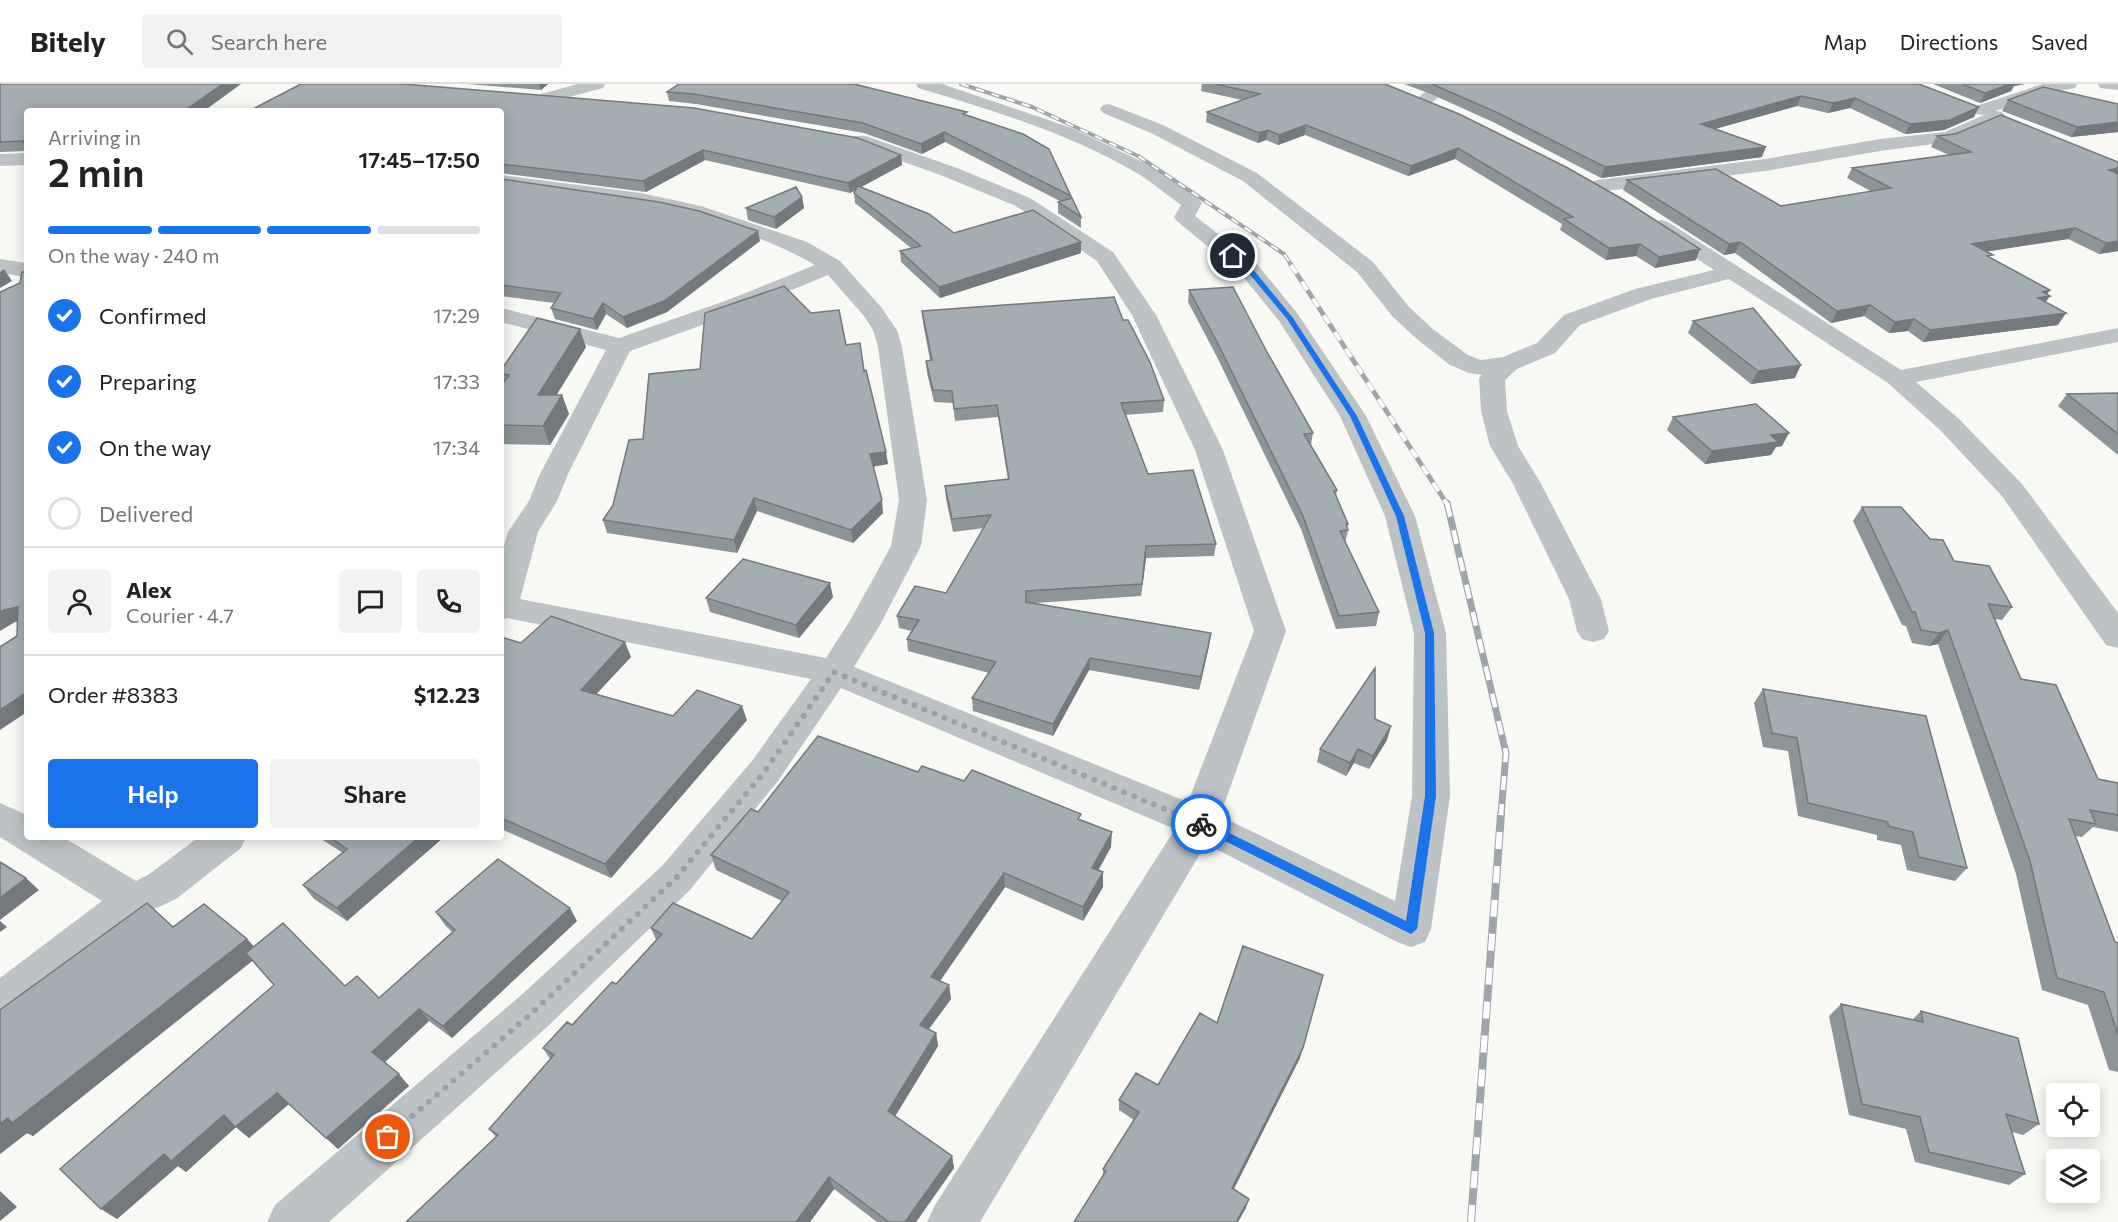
<!DOCTYPE html>
<meta charset="utf-8">
<style>
:root{--surface:#fff;--page:#f2f2f2;--text:#222;--muted:#767676;--line:#e0e0e0;--accent:#1a73e8}
body{margin:0;font-family:Commissioner,sans-serif;background:var(--page);color:var(--text);height:100vh;display:flex;flex-direction:column;font-size:22px;white-space:nowrap}
*{box-sizing:border-box;margin:0}
p{font-size:20px;color:var(--muted)}
.icon{flex:none;width:33px;height:33px;fill:none;stroke:currentColor;stroke-width:2;stroke-linecap:round;stroke-linejoin:round}
.map{position:relative;flex:1;overflow:hidden}
.side{position:absolute;left:24px;top:24px;width:480px;height:732px;display:flex;flex-direction:column;background:var(--surface);border-radius:6px;box-shadow:0 3px 15px #0003}
.side>*{flex:none}
.fabs{position:absolute;left:2046px;top:999px;display:grid;gap:12px}
.fabs a{display:grid;place-items:center;width:54px;height:54px;border-radius:6px;background:var(--surface);box-shadow:0 3px 15px #0003;font-size:30px}
.pin{position:absolute;display:grid;place-items:center;width:51px;height:51px;color:#fff;margin:-26px;border:3px solid #fff;border-radius:50%;box-shadow:0 2px 6px #0007}
.courier{position:absolute;display:grid;place-items:center;width:60px;height:60px;margin:-30px;border:4px solid #1a73e8;border-radius:50%;background:#fff;color:#222;box-shadow:0 2px 8px #0007}
.head em{font-style:normal;font-weight:600}
.head div{display:flex;flex-direction:column-reverse}
.head{display:flex;align-items:center;justify-content:space-between;height:102px;padding:0 24px}
h1{font-size:39px;font-weight:600;line-height:45px}
.bar{display:grid;grid-template-columns:repeat(4,1fr);gap:9px 6px;align-content:center;height:72px;padding:0 24px}
.bar i{height:8px;border-radius:4px;background:var(--line)}
.bar .current{background:var(--accent)}
.bar p{grid-column:span 4}
.line{display:flex;align-items:center;gap:15px;padding:0 24px;border-top:2px solid var(--line)}
.line div{flex:1}
.round{display:grid;place-items:center;flex:none;width:63px;height:63px;border-radius:6px;background:var(--page)}
ol{padding:0 24px;list-style:none}
li{display:flex;align-items:center;gap:18px;height:66px}
li p{margin-inline-start:auto}
li .icon{padding:6px;border-radius:50%;background:var(--accent);color:#fff;stroke-width:4}
li:last-child{color:var(--muted)}
li i{width:33px;height:33px;border:3px solid var(--line);border-radius:50%}
.action{display:flex;gap:12px;margin-top:auto;padding:12px 24px}
.action a{flex:1;height:69px;border-radius:6px;background:var(--accent);color:#fff;font-size:24px;font-weight:600;line-height:69px;text-align:center}
.action a+a{background:var(--page);color:var(--text)}
header{display:flex;align-items:center;gap:36px;box-sizing:border-box;height:84px;padding:0 30px;background:var(--surface);border-bottom:2px solid var(--line)}
header strong{font-size:28px}
nav{display:flex;gap:33px;margin-inline-start:auto;font-size:21px}
.search{width:420px;height:54px;background:var(--page);display:flex;align-items:center;gap:15px;box-sizing:border-box;padding:0 21px;border-radius:6px;color:var(--muted);font-size:22px}
.map>svg:first-child{display:block}
.lines{fill:none;stroke-linecap:round;stroke-linejoin:round}
.street{fill:#bdc2c5;fill-rule:evenodd}
.rail-far3-casing{stroke:#9fa6ab;stroke-width:4}
.rail-far2-casing{stroke:#9fa6ab;stroke-width:5}
.rail-far1-casing{stroke:#9fa6ab;stroke-width:7}
.rail-casing{stroke:#9fa6ab;stroke-width:8}
.rail-far3{stroke:#fff;stroke-width:2;stroke-dasharray:8;stroke-linecap:butt}
.rail-far2{stroke:#fff;stroke-width:4;stroke-dasharray:10;stroke-linecap:butt}
.rail-far1{stroke:#fff;stroke-width:4.5;stroke-dasharray:14;stroke-linecap:butt}
.rail{stroke:#fff;stroke-width:6;stroke-dasharray:17;stroke-linecap:butt}
.wall{fill:#8d9599}
.shaded-wall{fill:#73797d}
.building{fill:#a4adb2;stroke:#73797d;stroke-width:1.5}
.route{fill:#1a73e8}
.done{stroke:#98a2a8;stroke-width:6;stroke-dasharray:0 10.8}
</style>
<header>
<strong>Bitely</strong>
<div class="search"><svg class="icon" aria-label="search" viewBox="0 0 24 24"><circle cx="10" cy="10" r="6"/><path d="M15 15l6 6"/></svg>Search here</div>
<nav><a>Map</a><a>Directions</a><a>Saved</a></nav>
</header>
<div class="map">
<svg width="2118" height="1138" viewBox="0 0 2118 1138">
<rect width="100%" height="100%" fill="#f8f8f5"/>
<g class="lines">
<!-- street -->
<path class="street" d="M578 0H605L603 4 547 19 541 18 538 14 541 10Z
M916 0H942L1072 44 1153 83 1199 115 1202 119 1195 132 1257 180 1297 229 1366 332 1415 432 1446 549 1450 712 1431 845 1425 858 1411 863 1397 858 1206 760 980 1138H927L935 1121 1175 745 841 604 778 697 690 806 548 942 329 1138H267L275 1121 518 914 662 782 752 677 811 595 507 534 501 536V472L508 448 529 417 540 390 606 266 501 238V224L619 254 725 217 815 181C720 126 608 117 501 103V91L641 109 701 122 807 158 840 177 881 223 897 246 902 263 927 416 921 462 881 539 854 583 1188 718 1254 547 1195 366 1132 231 1097 177 1016 122 943 92 854 60 851 56 854 52H866L957 84 1030 114 1113 168 1156 231 1223 366 1286 547 1220 732 1395 817 1412 712 1414 549 1385 432 1340 332 1279 237 1241 190 1177 137 1174 133 1181 121C1167 111 1154 100 1140 91 1072 50 994 27 918 4ZM828 191 864 232 873 246 878 263 899 416 891 462 851 535 826 574 520 515 538 448 557 417 568 390 630 267 741 227Z
M1436 0H1455L1430 20H1418L1415 16Z
M2043 0H2077L2075 4 2037 11 1996 27 2002 28 2005 32 2002 36 1949 58 1880 67 1765 87 1598 108 1591 106 1588 102 1591 98 1598 96 1765 75 1880 55 1945 48 1984 31 1976 30 1973 26 1976 22Z
M2098 0H2118V6L2100 4Z
M1109 20 1163 41 1257 89 1373 178 1409 223 1434 246 1468 271 1481 276 1503 273 1537 259 1564 231 1635 205 1714 186 1654 146 1651 142 1654 138 1661 136 1668 138 1901 286 2118 244V258L1916 298 1958 334 2022 400 2118 529V564L2106 561 2002 412 1940 346 1888 299 1729 195 1651 215 1580 241 1555 269 1517 285 1505 296 1507 327 1518 362 1540 398 1601 515 1609 547 1604 555 1593 558 1582 555 1577 547 1569 515 1512 398 1490 362 1481 327 1479 294 1482 291 1469 289 1450 281 1418 256 1393 233 1357 188 1243 97 1151 49 1103 29 1100 25 1103 21Z
M27 69V81L0 82V70Z
M0 175 27 179V193L0 189Z
M0 719 27 731V753H63L136 797 148 791 199 753H246L241 764 176 815 148 828 15 934 0 940V894L102 817 0 753Z"/>
<defs>
<path id="rail-far3" d="M961 0 1032 23 1138 72 1284 170 1292 182"/>
<path id="rail-far2" d="M1291 181 1447 420"/>
<path id="rail-far1" d="M1447 419 1506 669 1501 731"/>
<path id="rail" d="M1471 1138 1501 730"/>
</defs>
<!-- rail-far3 casing -->
<use href="#rail-far3" class="rail-far3-casing"/>
<!-- rail-far2 casing -->
<use href="#rail-far2" class="rail-far2-casing"/>
<!-- rail-far1 casing -->
<use href="#rail-far1" class="rail-far1-casing"/>
<!-- rail casing -->
<use href="#rail" class="rail-casing"/>
<!-- rail-far3 -->
<use href="#rail-far3" class="rail-far3"/>
<!-- rail-far2 -->
<use href="#rail-far2" class="rail-far2"/>
<!-- rail-far1 -->
<use href="#rail-far1" class="rail-far1"/>
<!-- rail -->
<use href="#rail" class="rail"/>
</g>
<!-- wall -->
<path class="wall" d="M0 0 27 27V67L0 68Z
M467 0H548L541 6Z
M1202 0H1385L1696 176 1655 184 1636 172 1606 176 1560 146 1562 140 1455 75 1408 92 1305 51 1278 61 1266 56 1258 59 1206 38 1207 28 1242 16 1201 7Z
M1404 0H1919L1974 33 1944 46 1905 50 1850 24 1828 29 1797 22 1715 45 1762 73 1601 94 1495 39 1431 10Z
M1933 0H2025L2014 2 2011 7 1980 19Z
M667 8 967 31 1071 112V114L1081 133V144L1058 129V118L1060 117 945 58 922 70 864 49 696 20 669 17Z
M2008 16 2118 20V48L2071 53 2002 27Z
M501 27 901 71 902 81 861 103 954 149 1081 158V169L940 214 901 178 900 167 911 164 855 119 854 109 856 106 850 109 705 76 646 108 501 89Z
M1955 50 2118 167 2099 170 2068 155 1987 167 1991 174 2048 210 2046 218 2058 241 1923 258 1908 247 1889 249 1864 232 1831 239 1735 169 1724 171 1623 106 1627 96 1781 122 1872 108 1847 94 1852 84 1949 71 1931 63 1937 52Z
M501 95 760 157 667 228 627 244 606 230 597 246 555 235 551 224 554 219 501 212Z
M802 113 804 124 776 145 748 136 746 124Z
M1189 206 1267 268 1313 349 1311 361 1337 406 1336 411 1348 440 1347 444 1348 446 1345 459 1379 528 1376 542 1336 545 1301 445 1216 271 1188 218Z
M922 227 1123 236 1164 316 1163 328 1125 331 1148 390 1216 460 1214 472 1146 474 1141 512 1035 519 1209 562 1199 606 1089 586 1053 652 973 627 972 614 989 589 908 567 907 555 912 547 899 544 897 532 946 509 984 444 953 448 946 415 945 402 1008 396 998 333 955 337 953 319 934 318 927 289 926 277 930 276 923 239Z
M1693 237 1795 294 1751 300 1688 249Z
M846 261 864 287 888 380 873 382 883 429 853 459 757 427 737 469 607 449 603 436 613 421 643 355 700 285Z
M586 263 556 311H562L569 330 550 361 501 360V302L502 301 501 298V286Z
M2118 309V371L2058 322 2067 310Z
M1673 333 1782 362 1776 363 1771 371 1705 380 1667 346Z
M1862 423 1930 455 1954 477 2012 523 2002 536 1995 535 2021 595 2098 695 2118 699V748L2093 743 2082 753 2075 752 2115 858 2118 859V988L2109 986 2088 921 2042 906 2016 790 1938 560 1929 562 1912 559 1906 542 1902 541 1853 437Z
M833 513 799 554 710 528 706 514Z
M501 553 521 559 631 573 596 610 673 632 747 636 611 794 501 745Z
M1763 605 1967 784 1955 797 1907 786 1901 761 1877 756V751L1798 732 1788 667 1763 663 1754 619Z
M1375 635 1387 656 1369 685 1354 679 1346 692 1317 678 1320 665Z
M918 688 964 697 1081 736 1111 763 1098 786 1103 788V803L1083 837 1005 803 940 897 949 901 951 915 929 945 936 949 938 962 895 1032 952 1072 954 1084 916 1138H877L834 1105 810 1138H406L496 1053 489 1045 550 975 543 964 572 941 616 900 656 856 651 844 752 855 782 817 716 786 711 771 758 728Z
M318 753H444L347 837 314 815 303 801 343 769Z
M436 828 577 837 452 954 429 937 385 978 409 1002 338 1065 289 1020 249 1054 236 1043 186 1088 178 1082 117 1135 274 901 253 876 33 1052 27 1049 0 1070V926L173 843 247 855 254 863 345 902 379 914 452 848 445 841Z
M1841 920 1912 936 1921 927 2039 1040 2023 1051 2012 1048 2025 1090 2009 1101 1915 1078 1906 1045 1849 1031 1829 932Z
M1217 939 1300 974 1234 1105 1246 1124 1103 1093V1085L1134 1036 1119 1026V1016L1158 1001Z"/>
<!-- shaded-wall -->
<path class="shaded-wall" d="M223 0H241L204 27H188L187 25Z
M539 0H548L541 6Z
M2001 0H2025L2014 2 2011 7 1980 19 1985 9Z
M1801 12 1797 22 1697 50 1701 40Z
M1855 14 1850 24 1828 29 1833 19Z
M1979 23 1974 33 1944 46 1905 50 1910 40Z
M2118 38V48L2071 53 2077 43Z
M1306 41 1305 51 1278 61 1279 51Z
M1268 46 1266 56 1258 59 1259 49Z
M944 48 945 58 922 70 921 60Z
M27 56V65L22 57Z
M1766 63 1762 73 1601 94 1605 83Z
M1458 64 1455 75 1408 92 1411 82Z
M703 66 705 76 646 108 643 97Z
M901 71 902 81 850 109 848 99Z
M2118 84V93L2109 86Z
M802 113 804 124 776 145 774 133Z
M2075 144 2068 155 1966 171 1972 160Z
M758 147 760 157 667 228 627 244 623 233Z
M2118 157V167L2099 170 2106 159Z
M1081 158V169L940 214 939 203Z
M1740 158 1735 169 1724 171 1729 160Z
M1640 160 1636 172 1606 176 1609 164Z
M1700 165 1696 176 1655 184 1659 173Z
M4 185 12 197 0 204V188Z
M2050 206 2046 212H2050L2042 223 2031 226 2043 208Z
M603 219 606 230 597 246 593 235Z
M1870 221 1864 232 1831 239 1837 227Z
M2066 229 2058 241 1923 258 1930 246Z
M1914 235 1908 247 1889 249 1895 238Z
M580 245 586 263 545 330 538 311Z
M1801 281 1795 294 1751 300 1758 287Z
M562 311 569 330 550 361 543 342Z
M1789 349 1782 362 1776 363 1771 371 1705 380 1712 367 1771 351Z
M886 368 888 380 872 383 870 370Z
M754 414 757 427 737 469 734 456Z
M882 416 883 429 853 459 851 446Z
M1146 462V474L1141 512 1142 500Z
M830 499 833 513 799 554 796 541Z
M18 523 27 536 15 538 0 547V528L4 526Z
M1948 546 1938 560 1929 562 1939 549Z
M1211 549 1209 562 1199 606 1201 593Z
M625 558 631 573 587 620 581 606Z
M1090 574 1089 586 1053 652V640Z
M27 608V628L0 646V626Z
M742 622 747 636 611 794 605 780Z
M1391 642 1387 656 1369 685 1373 672Z
M1358 665 1354 679 1346 692 1350 679Z
M1112 748 1111 763 1092 798V784Z
M419 753H444L347 837 337 824Z
M1103 788V803L1083 837V823Z
M1004 789 1005 803 933 907 931 893Z
M26 794 39 806 0 836V814Z
M570 824 577 837 452 954 443 942Z
M0 837 7 843 0 848Z
M247 855 261 870 33 1052 27 1049 0 1070V1040Z
M949 901 951 915 922 954 920 941Z
M419 925 429 937 383 980 372 968Z
M936 949 938 962 891 1039 888 1027Z
M1303 964 1300 974 1229 1114 1232 1104Z
M399 990 409 1002 338 1065 326 1054Z
M277 1009 289 1020 249 1054 236 1043 186 1088 178 1082 117 1135 101 1125 164 1070 224 1031Z
M952 1072 954 1084 916 1138H905Z
M829 1093 834 1105 810 1138H796Z
M0 1107 17 1123 0 1137Z
M1249 1115 1246 1124 1238 1138H1236Z"/>
<!-- building -->
<path class="building" d="M0 0H223L187 25 188 27H27V56L22 57 0 58Z
M301 0H404L694 24 858 54 901 71 848 99 703 66 643 97 501 80V27H249Z
M679 0H854L967 28 963 30 1023 50 1049 65 1071 112 944 48 921 60 863 39 694 10 667 8Z
M1215 0H1385L1459 30 1566 83 1624 116 1700 165 1659 173 1640 160 1609 164 1564 135 1573 133 1458 64 1411 82 1306 41 1279 51 1268 46 1259 49 1207 28 1260 10Z
M1432 0H1919L1979 23 1950 36 1910 40 1855 14 1833 19 1801 12 1701 40 1766 63 1605 83 1498 29Z
M1962 0H2010L1985 9Z
M2043 3 2118 20V38L2077 43 2008 16Z
M2001 31 2118 78V84L2109 86 2118 90V157L2106 159 2075 144 1972 160 1993 171 1987 172 2050 206 2043 208 2050 212 2038 214 2066 229 1930 246 1914 235 1895 238 1870 221 1837 227 1740 158 1729 160 1627 96 1716 85 1781 122 1891 104 1852 84 1971 68 1937 52 1955 50Z
M501 95 659 118 699 127 758 147 664 217 623 233 603 219 593 235 551 224 561 209 501 201Z
M858 102 929 130 954 149 1033 126 1081 158 939 203 900 167 921 162 854 109Z
M796 103 802 113 774 133 746 124Z
M1072 114 1081 133 1058 118Z
M22 188H27V608L0 626V563L17 552 18 523 4 526 0 528V208L20 199Z
M784 202 811 229 839 226 846 261 860 259 864 287 866 286 886 368 870 370 882 416 851 446 754 414 734 456 603 436 613 421 629 356 643 355 649 290 700 285 705 229Z
M1233 203 1267 268 1313 349 1304 350 1337 406 1334 407 1348 440H1346L1348 446 1340 447 1379 528 1339 532 1303 432 1217 258 1189 206Z
M1114 213 1123 236H1128L1150 278 1164 316 1121 319 1148 390 1193 386 1216 460 1146 462 1142 500 1026 507V518L1211 549 1201 593 1090 574 1053 640 972 614 996 578 907 555 919 536 897 532 915 502 946 509 991 431 952 435 945 402 1009 395 997 321 954 325 952 307 933 306 926 277 932 276 922 227Z
M1753 224 1801 281 1758 287 1693 237Z
M537 234 580 245 538 311H562L543 342 501 341V302L509 291 501 290V286Z
M2118 309V350L2067 310Z
M1756 320 1789 349 1771 351 1778 358 1712 367 1673 333Z
M1862 423H1901L1930 455 1943 456 1954 477 1989 482 2012 523 1988 520 2021 595 2056 601 2098 695 2118 699V731L2090 726 2096 740 2069 735 2115 858 2118 859V951L2104 908 2057 894 2030 777 1948 546 1939 549 1921 546 1915 528H1912Z
M743 475 830 499 796 541 706 514Z
M551 532 625 558 581 606 673 632 697 606 742 622 605 780 501 734V553L521 559Z
M1375 584V635L1391 642 1373 672 1358 665 1350 679 1320 665Z
M1763 605 1926 632 1967 784 1919 773 1913 748 1888 742V738L1808 719 1797 654 1772 649Z
M818 652 918 688 922 682 964 697 972 686 1081 730 1078 735 1112 748 1092 784 1103 788 1083 823 1004 789 931 893 949 901 920 941 936 949 888 1027 952 1072 905 1138H889L829 1093 796 1138H406L498 1051 489 1045 554 971 543 964 567 938 572 941 612 898 616 900 662 850 651 844 673 819 752 855 789 808 711 771 751 725 758 728Z
M329 753H419L337 824 303 801 347 765Z
M498 775 570 824 443 942 419 925 372 968 399 990 326 1054 277 1009 235 1043 224 1031 171 1077 164 1070 101 1125 60 1085 274 901 246 869 283 839 345 902 357 892 379 914 455 846 436 828Z
M0 778 26 794 0 814Z
M147 819 173 843 204 820 247 855 12 1039 8 1034 0 1040V926Z
M1243 862 1323 891 1303 964 1232 1104 1249 1115 1236 1138H1074L1106 1087 1103 1085 1139 1028 1119 1016 1136 989 1158 1001 1200 929 1217 939Z
M1841 920 1923 938 1921 927 2018 954 2039 1040 2006 1030 2025 1090 1929 1068 1920 1033 1862 1020Z"/>
<!-- route -->
<path class="route" d="M1231 171H1235L1252 184 1293 234 1357 332 1404 432 1434 549 1436 712 1417 845 1411 850 1197 743 1196 740 1201 736 1205 737 1406 837 1425 712V549L1396 432 1350 332 1287 235 1247 187 1231 174Z"/>
<g class="lines">
<!-- done -->
<path class="done" d="M388 1053 533 928 676 794 765 687 834 588 1201 740"/>
</g>
</svg>
<div class="fabs">
<a><svg class="icon" aria-label="locate" viewBox="0 0 24 24"><circle cx="12" cy="12" r="6"/><path d="M12 2v4M12 18v4M2 12h4M18 12h4"/></svg></a>
<a><svg class="icon" aria-label="layers" viewBox="0 0 24 24"><path d="M12 4l9 5-9 5-9-5zM3 14l9 5 9-5"/></svg></a>
</div>
<div class="pin" style="left:388px;top:1053px;background:#ea580c"><svg class="icon" aria-label="bag" viewBox="0 0 24 24"><path d="M5 8h14l-1 12H6zM9 8a3 3 0 0 1 6 0"/></svg></div>
<div class="pin" style="left:1233px;top:172px;background:#1f2937"><svg class="icon" aria-label="home" viewBox="0 0 24 24"><path d="M3 11l9-7 9 7M6 9v11h12V9"/></svg></div>
<div class="courier" style="left:1201px;top:740px"><svg class="icon" aria-label="bike" viewBox="0 0 24 24"><circle cx="6" cy="16" r="4"/><circle cx="18" cy="16" r="4"/><path d="M6 16l4-8h5l3 8M10 8l3 8H6M13 5h3"/></svg></div>
<section class="side">
<div class="head"><div><h1>2 min</h1><p>Arriving in</p></div><em>17:45–17:50</em></div>
<div class="bar"><i class="current"></i><i class="current"></i><i class="current"></i><i></i><p>On the way · 240 m</p></div>
<ol>
<li><svg class="icon" aria-label="check" viewBox="0 0 24 24"><path d="M5 12l5 5 9-10"/></svg>Confirmed<p>17:29</p></li>
<li><svg class="icon" aria-label="check" viewBox="0 0 24 24"><path d="M5 12l5 5 9-10"/></svg>Preparing<p>17:33</p></li>
<li><svg class="icon" aria-label="check" viewBox="0 0 24 24"><path d="M5 12l5 5 9-10"/></svg>On the way<p>17:34</p></li>
<li><i></i>Delivered</li>
</ol>
<div class="line" style="height:108px"><a class="round"><svg class="icon" aria-label="person" viewBox="0 0 24 24"><circle cx="12" cy="8" r="4"/><path d="M4 21q1-7 8-7t8 7"/></svg></a><div><b>Alex</b><p>Courier · 4.7</p></div><a class="round"><svg class="icon" aria-label="chat" viewBox="0 0 24 24"><path d="M4 5h16v11H9l-5 4z"/></svg></a><a class="round"><svg class="icon" aria-label="phone" viewBox="0 0 24 24"><path d="M5 4h4l2 5-3 2q2 4 5 5l2-3 5 2v4C11 20 4 13 5 4z"/></svg></a></div>
<div class="line" style="height:78px"><div>Order #8383</div><b>$12.23</b></div>
<div class="action"><a>Help</a><a>Share</a></div>
</section>
</div>
